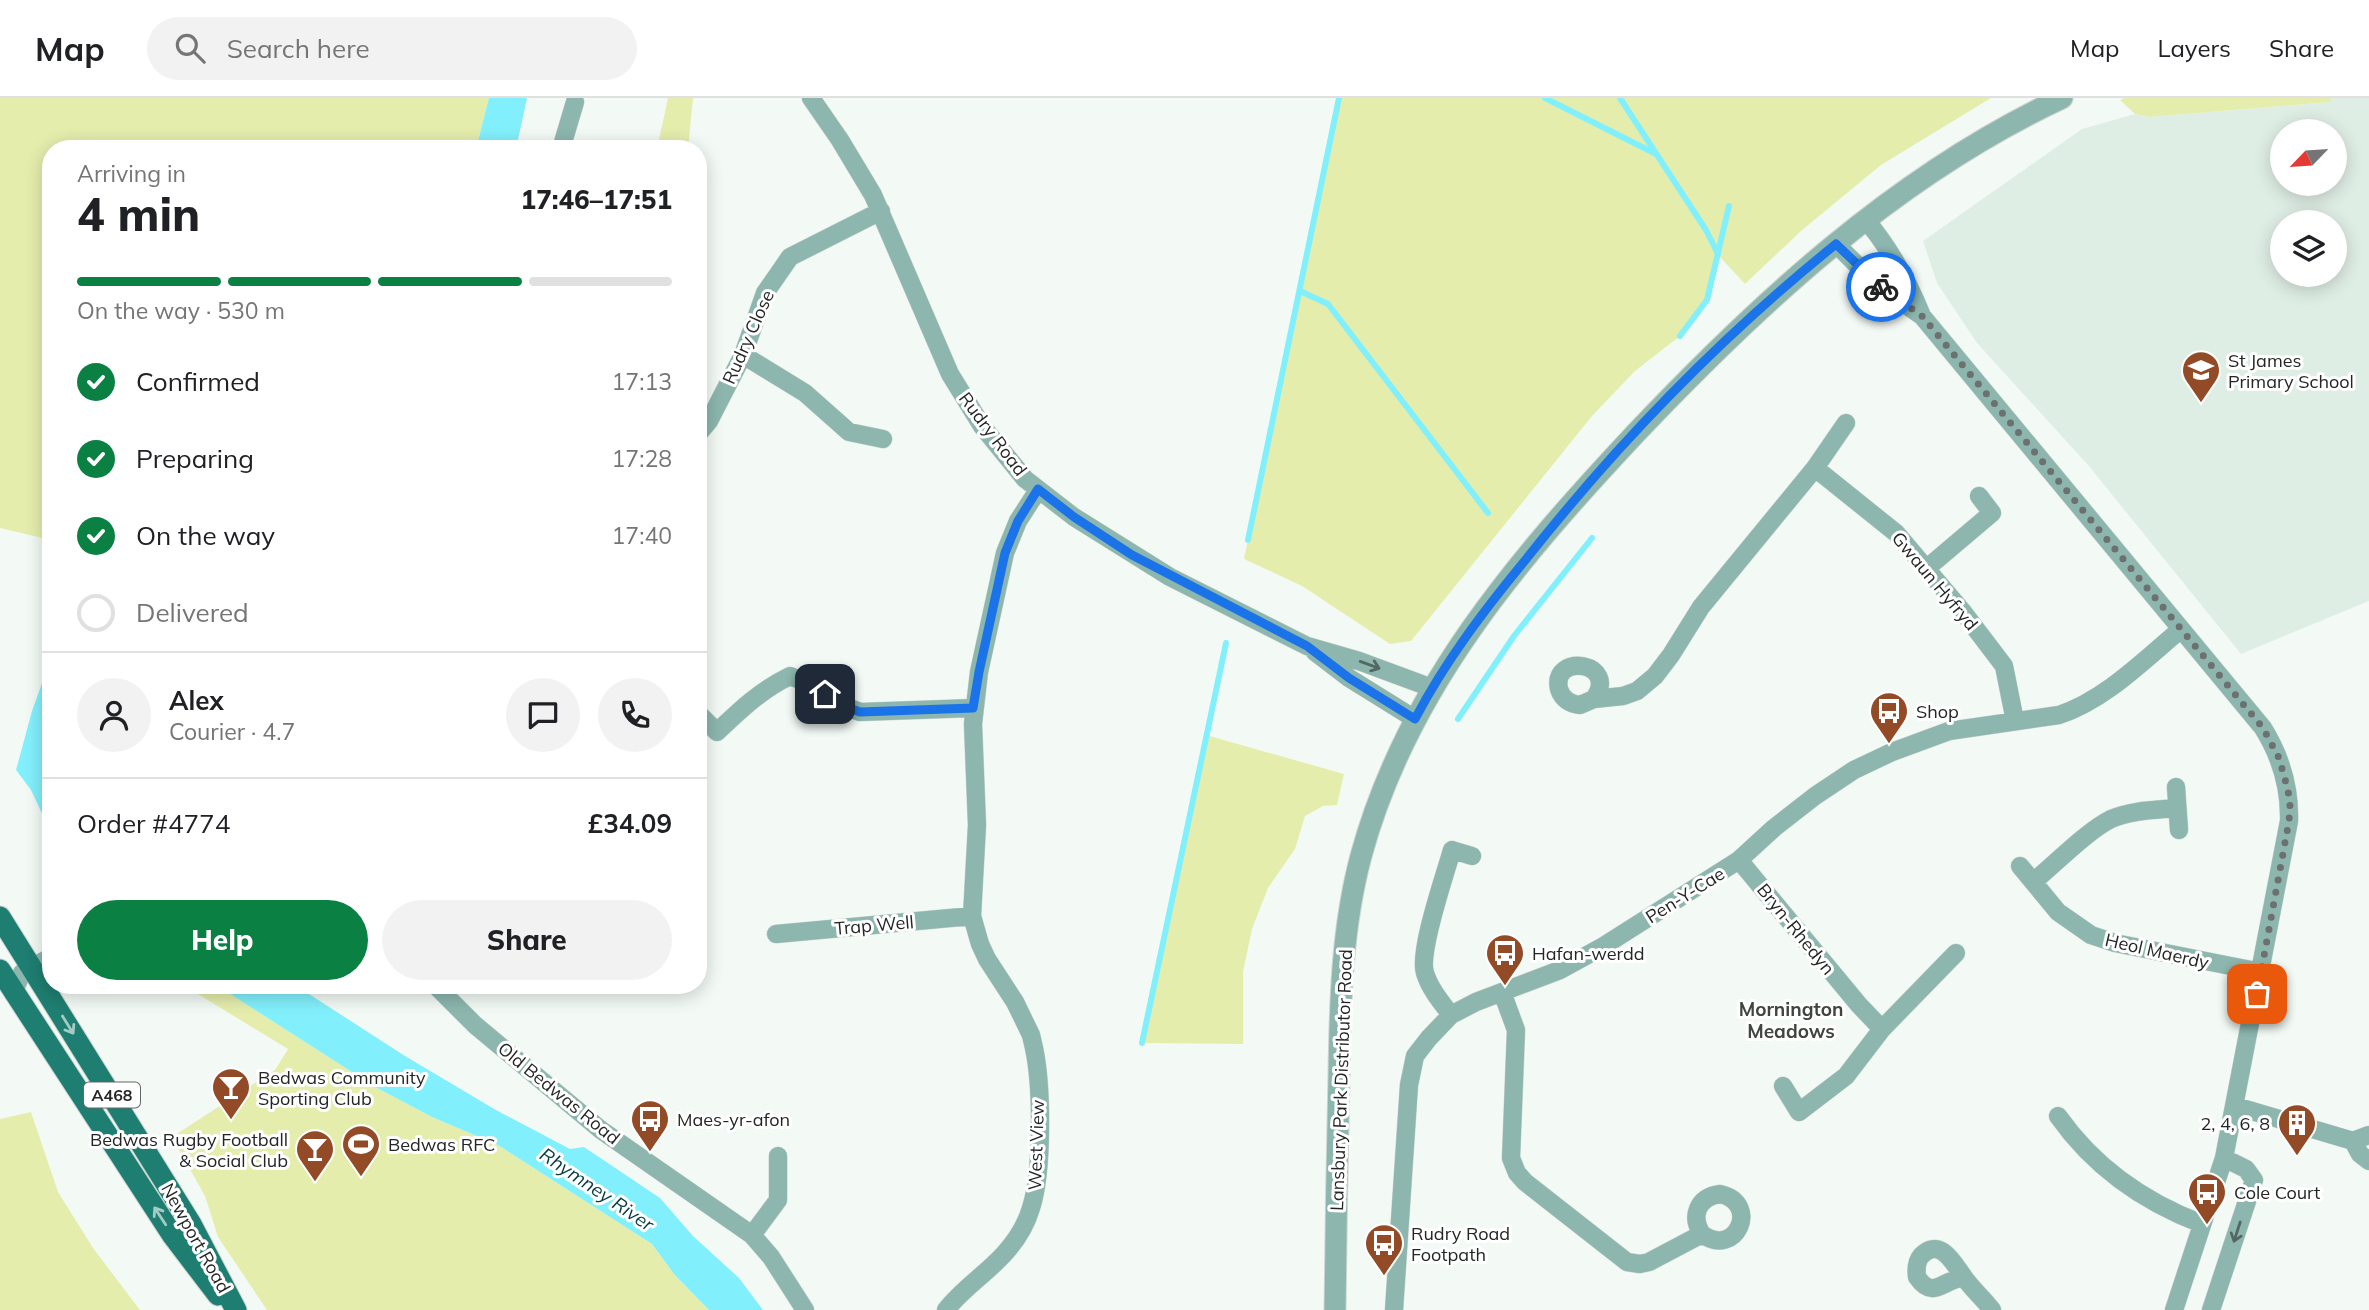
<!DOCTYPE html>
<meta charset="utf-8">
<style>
:root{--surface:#fff;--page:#f2f2f2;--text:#202124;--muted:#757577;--line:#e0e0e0;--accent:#0b8043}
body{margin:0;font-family:Mulish,sans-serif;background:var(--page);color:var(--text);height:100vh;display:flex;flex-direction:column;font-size:26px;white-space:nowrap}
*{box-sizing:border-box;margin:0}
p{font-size:23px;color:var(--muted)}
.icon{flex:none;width:38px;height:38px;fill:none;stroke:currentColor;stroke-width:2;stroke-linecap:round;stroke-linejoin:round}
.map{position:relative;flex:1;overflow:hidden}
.sheet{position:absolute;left:42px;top:42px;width:665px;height:854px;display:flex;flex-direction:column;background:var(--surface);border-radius:28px;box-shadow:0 4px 18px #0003}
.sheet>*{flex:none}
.needle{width:46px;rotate:245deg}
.fabs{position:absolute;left:2270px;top:21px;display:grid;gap:14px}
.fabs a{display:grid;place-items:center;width:77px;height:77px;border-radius:50%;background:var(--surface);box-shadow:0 4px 18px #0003;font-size:35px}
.pin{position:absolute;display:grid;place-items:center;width:60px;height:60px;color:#fff;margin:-30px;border-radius:14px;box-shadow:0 4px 10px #0006}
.courier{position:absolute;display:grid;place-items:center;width:70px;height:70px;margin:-35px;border:5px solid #1a73e8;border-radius:50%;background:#fff;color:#222;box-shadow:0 2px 9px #0007}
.head em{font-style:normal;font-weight:800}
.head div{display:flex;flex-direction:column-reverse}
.head{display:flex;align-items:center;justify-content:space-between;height:119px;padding:0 35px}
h1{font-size:46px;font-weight:800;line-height:52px}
.bar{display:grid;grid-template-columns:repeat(4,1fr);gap:10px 7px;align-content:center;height:84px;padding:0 35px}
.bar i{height:9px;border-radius:5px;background:var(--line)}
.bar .active{background:var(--accent)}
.bar p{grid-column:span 4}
.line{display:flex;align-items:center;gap:18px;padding:0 35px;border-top:2px solid var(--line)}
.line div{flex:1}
.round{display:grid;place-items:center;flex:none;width:74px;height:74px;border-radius:37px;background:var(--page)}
ol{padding:0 35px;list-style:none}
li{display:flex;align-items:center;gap:21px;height:77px}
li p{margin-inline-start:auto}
li .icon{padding:7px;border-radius:50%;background:var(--accent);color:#fff;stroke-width:4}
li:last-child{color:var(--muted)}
li i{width:38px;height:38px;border:4px solid var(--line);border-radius:50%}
.button{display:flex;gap:14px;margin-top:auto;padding:14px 35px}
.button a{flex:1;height:80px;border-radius:42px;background:var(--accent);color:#fff;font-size:28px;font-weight:800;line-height:80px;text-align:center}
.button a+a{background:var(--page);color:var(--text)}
header{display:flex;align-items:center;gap:42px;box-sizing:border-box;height:98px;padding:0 35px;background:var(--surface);border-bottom:2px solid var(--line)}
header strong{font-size:33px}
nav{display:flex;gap:38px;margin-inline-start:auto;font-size:24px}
.search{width:490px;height:63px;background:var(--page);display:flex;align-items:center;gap:18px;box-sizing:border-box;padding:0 24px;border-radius:38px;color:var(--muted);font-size:26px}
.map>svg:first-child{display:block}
.built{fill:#dfeee5;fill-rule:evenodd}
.green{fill:#e5edad}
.water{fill:#82f0fc}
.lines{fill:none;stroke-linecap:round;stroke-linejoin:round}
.stream{stroke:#82f0fc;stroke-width:6}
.minor-casing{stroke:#ced4d0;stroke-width:19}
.tertiary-casing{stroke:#ced4d0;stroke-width:23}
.primary-casing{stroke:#ced4d0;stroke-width:23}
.minor{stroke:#8cb6ae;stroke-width:18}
.tertiary{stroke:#8cb6ae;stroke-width:21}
.primary{stroke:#1e7e71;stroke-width:21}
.oneway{stroke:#536763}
.oneway2{stroke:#a5cbc6}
.done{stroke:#6c706e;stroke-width:7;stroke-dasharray:0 12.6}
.route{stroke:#1a73e8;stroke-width:9}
.labels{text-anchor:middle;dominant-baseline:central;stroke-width:6;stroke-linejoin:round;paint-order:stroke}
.shield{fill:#fff;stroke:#666766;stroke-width:2}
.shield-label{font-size:16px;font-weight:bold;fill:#242625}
.street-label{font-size:18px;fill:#242625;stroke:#fff}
.poi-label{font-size:18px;fill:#242625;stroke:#fff;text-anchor:start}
.neighbourhood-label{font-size:19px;font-weight:bold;fill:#3f4541;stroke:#fff}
.water-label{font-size:19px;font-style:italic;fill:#073d42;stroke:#fff}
</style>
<header>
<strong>Map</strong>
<div class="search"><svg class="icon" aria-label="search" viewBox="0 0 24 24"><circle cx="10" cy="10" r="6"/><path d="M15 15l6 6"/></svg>Search here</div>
<nav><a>Map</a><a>Layers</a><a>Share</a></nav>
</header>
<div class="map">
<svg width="2369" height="1212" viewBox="0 0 2369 1212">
<rect width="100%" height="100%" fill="#f3faf5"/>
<!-- built -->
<path class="built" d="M2332 0H2369V503L2241 556 2088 367 1977 245 1937 185 1923 143 2082 31 2135 16 2150 19 2330 4ZM2282 33H2334V86H2282ZM2282 124H2334V177H2282Z"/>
<!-- green -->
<path class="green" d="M0 0H489L476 51H51V442L0 430Z
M668 0H693L688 51H657Z
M1339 0H1991L1881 67 1801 133 1745 186 1718 157 1707 202 1680 238 1635 273 1592 318 1411 543 1390 546 1302 488 1244 461Z
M2124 0H2332L2330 4 2150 19 2135 16 2120 2Z
M1206 637 1344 676 1337 707 1323 708 1305 718 1295 751 1268 790 1252 831 1243 874V946L1142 945Z
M183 887H216L377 990 432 1019 498 1047 652 1146 674 1176 709 1212H267L218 1139 205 1098 172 1039 275 972 288 951Z
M31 1014 58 1094 93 1150 140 1212H0V1021Z"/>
<!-- water -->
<path class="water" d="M489 0H527L516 51H476Z
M51 560V735L31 692 16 672 32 613Z
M216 887H295L405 958 496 1012 570 1051 584 1049 660 1100 693 1138 739 1180 763 1212H709L674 1176 652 1146 498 1047 432 1019 377 990Z"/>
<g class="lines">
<!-- stream -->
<path class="stream" d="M1545 0 1656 56
M1620 0 1706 132 1718 156
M1300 193 1328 206 1488 415
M1680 238 1707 202 1729 108
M1248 442 1339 0
M1458 621 1514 538 1592 440
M1142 945 1226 545"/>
<defs>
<path id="minor" d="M811 0 840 42 873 97 950 276 982 328 1025 381 1074 419 1170 479 1307 548 1359 563 1432 590
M561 51 575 4
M1866 122C1891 152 1908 183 1922 218L2263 630C2281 659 2290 688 2289 723L2224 1060 2174 1212
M1836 146 1876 186 1922 218
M743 257 805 295 849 334 883 341
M698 336 709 323 743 257 765 195 790 159 881 113
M1815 370 1896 435 1963 514 2004 568 2015 623
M1927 470 1992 415 1979 398
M1315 554 1349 580 1415 621
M1594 601 1580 607C1570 606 1562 601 1559 591 1551 554 1620 564 1594 601L1623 598 1637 593 1655 578 1671 557 1701 509 1815 370 1846 325
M698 615 717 634C740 612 761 592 790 578L813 587 836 605 860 614 973 610
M2176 689 2179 732
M1739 762 1859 907 1882 931
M2020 768 2058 814 2091 837 2115 845 2261 874
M2033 784C2055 766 2087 733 2111 721 2132 712 2156 712 2177 710
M776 836 972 818
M435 887 475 927 601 1032 752 1137 771 1159 805 1212
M1502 894 1516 932 1511 1060 1517 1075 1525 1084 1627 1164 1640 1166 1649 1164 1702 1136C1690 1118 1698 1099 1720 1096 1761 1105 1736 1161 1702 1136
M13 895 22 875 51 859
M1451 917C1441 904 1430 891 1425 875 1418 854 1445 777 1452 752L1472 758
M1783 988 1799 1014 1846 978 1882 931 1956 855
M2235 1008 2353 1043 2369 1037
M2058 1018C2094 1069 2144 1104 2202 1126
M2353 1043 2360 1056 2369 1063
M752 1137 778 1102V1058
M1964 1180C1945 1179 1934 1204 1917 1179 1916 1171 1916 1164 1921 1158 1940 1138 1954 1166 1963 1178 1971 1190 1983 1200 1992 1212
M946 1212C962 1191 986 1176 1004 1156 1016 1143 1026 1127 1031 1110 1043 1073 1042 988 1034 950L1031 937 1015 904 987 861 980 846 972 818 977 727 973 626 979 574 1005 455 1018 423 1038 392
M1394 1212 1409 987 1415 958 1429 940 1451 917 1476 904 1560 872 1602 849 1739 762 1774 730 1815 698 1854 672 1892 654 1949 633 2059 617C2105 602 2144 562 2180 532
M2211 1212 2254 1082 2246 1071 2224 1060"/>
<path id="tertiary" d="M1335 1212C1336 1134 1337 1055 1339 977 1340 903 1342 829 1361 758 1406 591 1519 460 1635 336 1759 205 1897 77 2062 0"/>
<path id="primary" d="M0 819 191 1126 236 1212
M0 872 173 1138 218 1197"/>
</defs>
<!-- minor casing -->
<use href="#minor" class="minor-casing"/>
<!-- tertiary casing -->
<use href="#tertiary" class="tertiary-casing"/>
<!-- primary casing -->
<use href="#primary" class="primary-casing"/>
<!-- minor -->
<use href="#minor" class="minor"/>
<!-- tertiary -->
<use href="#tertiary" class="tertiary"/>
<!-- primary -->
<use href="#primary" class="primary"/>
</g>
<!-- one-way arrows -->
<defs><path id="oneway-shaft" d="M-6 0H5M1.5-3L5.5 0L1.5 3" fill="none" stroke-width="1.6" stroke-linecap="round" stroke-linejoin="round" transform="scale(1.75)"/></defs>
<g class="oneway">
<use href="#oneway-shaft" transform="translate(1370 567) rotate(20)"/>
<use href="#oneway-shaft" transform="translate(2237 1134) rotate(108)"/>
</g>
<g class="oneway2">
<use href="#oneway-shaft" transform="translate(68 927) rotate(58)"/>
<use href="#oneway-shaft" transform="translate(160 1118) rotate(-123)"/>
</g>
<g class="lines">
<!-- done -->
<path class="done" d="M1881 189 1922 218 2263 630 2279 660 2288 692 2290 708 2289 723 2257 896"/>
<!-- route -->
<path class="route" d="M825 596 836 605 860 614 973 610 979 574 1005 455 1018 423 1038 391 1074 419 1132 457 1307 548 1349 580 1415 621C1446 562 1485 511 1527 460 1618 345 1722 238 1836 146L1881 189"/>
</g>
<!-- icons -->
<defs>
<symbol id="school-pin" viewBox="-11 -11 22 30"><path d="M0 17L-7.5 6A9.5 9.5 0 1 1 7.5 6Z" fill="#934b27" stroke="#fff"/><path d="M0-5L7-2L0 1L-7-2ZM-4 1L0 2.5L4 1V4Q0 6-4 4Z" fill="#fff"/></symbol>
<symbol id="bus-pin" viewBox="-11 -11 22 30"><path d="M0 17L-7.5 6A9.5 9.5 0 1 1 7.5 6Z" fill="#934b27" stroke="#fff"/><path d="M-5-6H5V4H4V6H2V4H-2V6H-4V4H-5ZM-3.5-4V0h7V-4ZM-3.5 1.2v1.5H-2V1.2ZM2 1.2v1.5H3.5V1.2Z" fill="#fff"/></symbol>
<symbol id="bar-pin" viewBox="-11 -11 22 30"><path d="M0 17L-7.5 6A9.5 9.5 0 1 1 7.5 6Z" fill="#934b27" stroke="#fff"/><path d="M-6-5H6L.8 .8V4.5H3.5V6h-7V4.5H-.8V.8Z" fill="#fff"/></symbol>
<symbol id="building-pin" viewBox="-11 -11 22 30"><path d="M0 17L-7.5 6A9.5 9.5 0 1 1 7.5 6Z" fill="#934b27" stroke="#fff"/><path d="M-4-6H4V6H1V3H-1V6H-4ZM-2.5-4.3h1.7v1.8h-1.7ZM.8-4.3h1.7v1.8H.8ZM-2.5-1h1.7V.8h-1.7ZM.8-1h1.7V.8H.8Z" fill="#fff"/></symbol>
<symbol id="stadium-pin" viewBox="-11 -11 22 30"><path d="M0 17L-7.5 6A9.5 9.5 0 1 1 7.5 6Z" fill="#934b27" stroke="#fff"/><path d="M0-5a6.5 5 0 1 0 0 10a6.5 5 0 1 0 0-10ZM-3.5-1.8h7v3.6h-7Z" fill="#fff"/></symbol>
</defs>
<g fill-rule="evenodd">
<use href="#school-pin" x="2179" y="250" width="44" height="60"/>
<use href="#bus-pin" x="1867" y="591" width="44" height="60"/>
<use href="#bus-pin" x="1483" y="833" width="44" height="60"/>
<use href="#bar-pin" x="209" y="967" width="44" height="60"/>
<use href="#bus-pin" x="628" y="999" width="44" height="60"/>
<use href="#building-pin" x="2275" y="1003" width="44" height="60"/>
<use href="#stadium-pin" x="339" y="1024" width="44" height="60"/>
<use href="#bar-pin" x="293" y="1029" width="44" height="60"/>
<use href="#bus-pin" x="2185" y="1072" width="44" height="60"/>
<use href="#bus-pin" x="1362" y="1123" width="44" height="60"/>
</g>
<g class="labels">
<!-- shield labels -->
<rect class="shield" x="84" y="984.5" width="56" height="25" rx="5"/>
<g class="shield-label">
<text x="112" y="997">A468</text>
</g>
<!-- street labels -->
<g class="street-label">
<text transform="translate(748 239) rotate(-66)">Rudry Close</text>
<text transform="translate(993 336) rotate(53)">Rudry Road</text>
<text transform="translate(1935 483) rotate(50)">Gwaun Hyfryd</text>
<text transform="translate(1685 797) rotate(-32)">Pen-Y-Cae</text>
<text transform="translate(874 827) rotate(-5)">Trap Well</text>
<text transform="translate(1796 831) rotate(51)">Bryn-Rhedyn</text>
<text transform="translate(2157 853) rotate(13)">Heol Maerdy</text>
<text transform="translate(1341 982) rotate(-88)">Lansbury Park Distributor Road</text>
<text transform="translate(559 995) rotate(39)">Old Bedwas Road</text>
<text transform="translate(1036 1047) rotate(-88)">West View</text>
<text transform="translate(196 1140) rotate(61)">Newport Road</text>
</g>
<!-- poi labels -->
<g class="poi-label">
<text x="2228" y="262">St James<tspan x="2228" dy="21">Primary School</tspan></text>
<text x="1916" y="613">Shop</text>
<text x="1532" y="855">Hafan-werdd</text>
<text x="258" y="979">Bedwas Community<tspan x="258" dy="21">Sporting Club</tspan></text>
<text x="677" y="1021">Maes-yr-afon</text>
<text x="2270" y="1025" text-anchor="end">2, 4, 6, 8</text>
<text x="288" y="1041" text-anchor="end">Bedwas Rugby Football<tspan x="288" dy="21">&amp; Social Club</tspan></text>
<text x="388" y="1046">Bedwas RFC</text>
<text x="2234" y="1094">Cole Court</text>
<text x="1411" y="1135">Rudry Road<tspan x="1411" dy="21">Footpath</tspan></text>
</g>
<!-- neighbourhood labels -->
<g class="neighbourhood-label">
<text x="1791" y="911">Mornington<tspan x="1791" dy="22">Meadows</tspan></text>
</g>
<!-- water labels -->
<g class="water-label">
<text transform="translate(597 1091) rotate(34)">Rhymney River</text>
</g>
</g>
</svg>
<div class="fabs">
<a><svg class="needle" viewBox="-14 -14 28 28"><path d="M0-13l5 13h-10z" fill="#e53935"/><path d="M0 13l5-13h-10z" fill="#757577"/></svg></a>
<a><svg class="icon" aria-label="layers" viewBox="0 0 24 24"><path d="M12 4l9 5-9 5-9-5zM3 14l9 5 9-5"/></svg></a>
</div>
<div class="pin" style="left:2257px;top:896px;background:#ea580c"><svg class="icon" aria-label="bag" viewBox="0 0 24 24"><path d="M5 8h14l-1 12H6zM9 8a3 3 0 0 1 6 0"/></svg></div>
<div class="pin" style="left:825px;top:596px;background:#1f2937"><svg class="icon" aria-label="home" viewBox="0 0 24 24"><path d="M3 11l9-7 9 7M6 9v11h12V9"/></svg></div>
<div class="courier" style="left:1881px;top:189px"><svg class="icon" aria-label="bike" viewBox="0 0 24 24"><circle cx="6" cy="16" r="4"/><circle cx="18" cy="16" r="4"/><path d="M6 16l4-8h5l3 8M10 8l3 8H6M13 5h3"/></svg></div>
<section class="sheet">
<div class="head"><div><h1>4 min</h1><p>Arriving in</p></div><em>17:46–17:51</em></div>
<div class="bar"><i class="active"></i><i class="active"></i><i class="active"></i><i></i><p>On the way · 530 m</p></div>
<ol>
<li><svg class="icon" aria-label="check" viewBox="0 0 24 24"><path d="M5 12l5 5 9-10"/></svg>Confirmed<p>17:13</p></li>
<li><svg class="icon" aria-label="check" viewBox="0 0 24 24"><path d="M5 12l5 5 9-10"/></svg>Preparing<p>17:28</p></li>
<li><svg class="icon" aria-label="check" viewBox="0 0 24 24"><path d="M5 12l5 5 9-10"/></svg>On the way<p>17:40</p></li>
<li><i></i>Delivered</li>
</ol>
<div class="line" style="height:126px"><a class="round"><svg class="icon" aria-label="person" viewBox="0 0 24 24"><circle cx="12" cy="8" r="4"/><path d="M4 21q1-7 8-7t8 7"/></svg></a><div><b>Alex</b><p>Courier · 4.7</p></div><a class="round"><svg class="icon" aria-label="chat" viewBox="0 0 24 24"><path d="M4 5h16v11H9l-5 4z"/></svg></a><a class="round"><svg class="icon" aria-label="phone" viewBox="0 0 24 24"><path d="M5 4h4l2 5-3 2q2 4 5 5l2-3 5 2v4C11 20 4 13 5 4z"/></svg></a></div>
<div class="line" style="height:91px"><div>Order #4774</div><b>£34.09</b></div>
<div class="button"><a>Help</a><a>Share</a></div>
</section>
</div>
